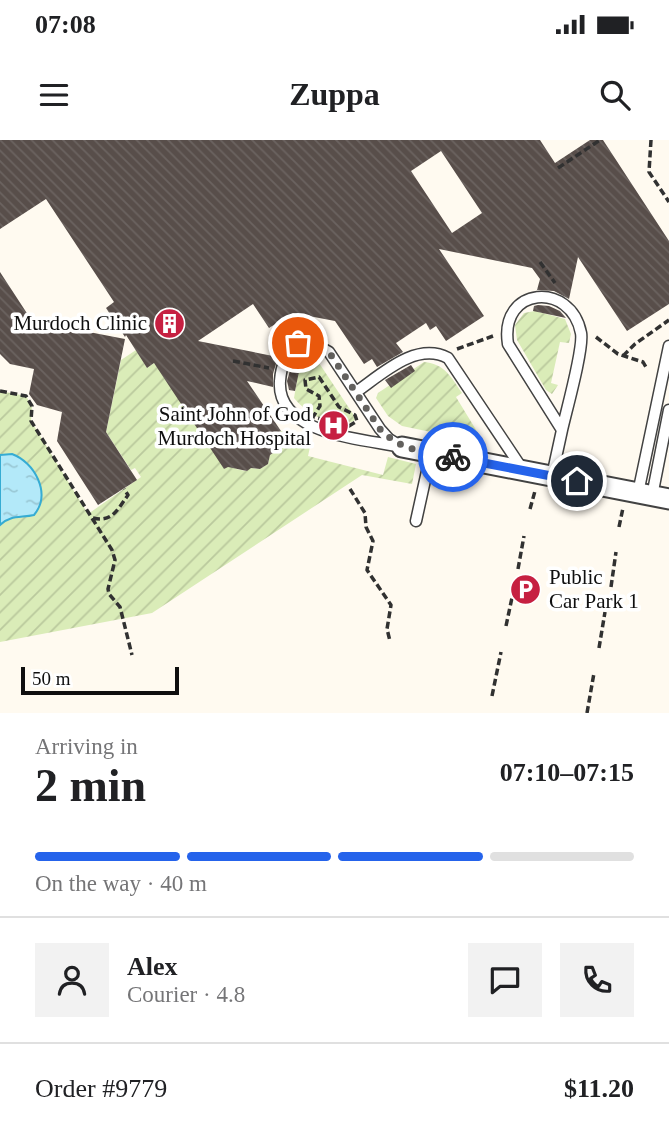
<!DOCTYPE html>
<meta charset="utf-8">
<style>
:root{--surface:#fff;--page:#f2f2f2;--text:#202124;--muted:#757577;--line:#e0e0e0;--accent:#2563eb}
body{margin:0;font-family:"Times New Roman",serif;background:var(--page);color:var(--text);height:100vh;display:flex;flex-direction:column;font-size:26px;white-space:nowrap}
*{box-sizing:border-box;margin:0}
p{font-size:23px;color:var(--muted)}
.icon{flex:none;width:38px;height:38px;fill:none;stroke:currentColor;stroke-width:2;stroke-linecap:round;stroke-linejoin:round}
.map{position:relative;height:573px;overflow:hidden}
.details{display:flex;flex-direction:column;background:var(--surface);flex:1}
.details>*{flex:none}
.scale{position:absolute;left:21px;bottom:18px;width:158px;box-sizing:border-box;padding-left:7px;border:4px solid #0f0f0f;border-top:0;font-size:19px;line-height:24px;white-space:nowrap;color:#0f0f0f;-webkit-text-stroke:5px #fff;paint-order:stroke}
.pin{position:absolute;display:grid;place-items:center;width:60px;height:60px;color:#fff;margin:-30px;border:4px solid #fff;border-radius:50%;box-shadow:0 2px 7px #0007}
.courier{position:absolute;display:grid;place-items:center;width:70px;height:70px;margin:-35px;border:5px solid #2563eb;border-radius:50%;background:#fff;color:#222;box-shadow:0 2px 9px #0007}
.headline em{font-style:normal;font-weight:700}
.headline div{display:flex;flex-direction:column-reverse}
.headline{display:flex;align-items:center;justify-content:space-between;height:119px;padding:0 35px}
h1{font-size:46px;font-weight:700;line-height:52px}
.bar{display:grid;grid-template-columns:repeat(4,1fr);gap:10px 7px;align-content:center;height:84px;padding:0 35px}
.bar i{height:9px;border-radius:5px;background:var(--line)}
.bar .on{background:var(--accent)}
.bar p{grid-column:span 4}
.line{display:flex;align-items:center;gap:18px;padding:0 35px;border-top:2px solid var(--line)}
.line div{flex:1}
.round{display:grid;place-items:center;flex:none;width:74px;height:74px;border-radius:0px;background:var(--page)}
.status{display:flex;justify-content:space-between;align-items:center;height:49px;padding:0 35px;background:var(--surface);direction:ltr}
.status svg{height:19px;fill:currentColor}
header{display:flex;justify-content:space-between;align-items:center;height:91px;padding:0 35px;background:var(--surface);font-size:32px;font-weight:700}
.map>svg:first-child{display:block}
.garden{fill:url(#garden-furrows)}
.water{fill:url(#water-ripples);stroke:#36acd3;stroke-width:2}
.building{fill:url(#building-back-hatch);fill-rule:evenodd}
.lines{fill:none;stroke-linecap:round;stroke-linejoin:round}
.service-casing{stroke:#424242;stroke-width:13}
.minor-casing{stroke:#424242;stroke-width:23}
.path{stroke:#313131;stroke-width:3.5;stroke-dasharray:7 3.5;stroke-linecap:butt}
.service{stroke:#fff;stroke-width:10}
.minor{stroke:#fff;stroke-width:19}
.done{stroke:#63615e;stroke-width:7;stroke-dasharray:0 12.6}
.route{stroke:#2563eb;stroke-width:9}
.labels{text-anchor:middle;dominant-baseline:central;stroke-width:7;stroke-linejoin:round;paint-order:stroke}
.poi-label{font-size:21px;fill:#0f0f0f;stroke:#fff;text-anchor:end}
</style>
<div class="status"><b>07:08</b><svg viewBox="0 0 49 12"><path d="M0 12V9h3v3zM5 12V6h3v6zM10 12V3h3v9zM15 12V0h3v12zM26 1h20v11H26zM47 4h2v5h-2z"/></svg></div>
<header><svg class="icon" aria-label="menu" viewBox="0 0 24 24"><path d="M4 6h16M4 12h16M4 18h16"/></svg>Zuppa<svg class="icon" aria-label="search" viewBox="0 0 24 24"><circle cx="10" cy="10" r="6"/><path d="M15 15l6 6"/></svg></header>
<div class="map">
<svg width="669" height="573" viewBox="0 0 669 573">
<defs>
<pattern id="garden-furrows" width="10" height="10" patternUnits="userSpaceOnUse" patternTransform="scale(1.75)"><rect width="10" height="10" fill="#daecb8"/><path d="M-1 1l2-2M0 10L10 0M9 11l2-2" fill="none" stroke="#bac99d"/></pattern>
<pattern id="water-ripples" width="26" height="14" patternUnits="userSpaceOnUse" patternTransform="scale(1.75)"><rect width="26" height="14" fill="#b3e9f9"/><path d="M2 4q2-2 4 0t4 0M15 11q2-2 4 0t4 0" fill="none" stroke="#99c7d4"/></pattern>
<pattern id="building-back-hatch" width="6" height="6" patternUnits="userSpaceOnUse" patternTransform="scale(1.75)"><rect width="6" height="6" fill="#584e4a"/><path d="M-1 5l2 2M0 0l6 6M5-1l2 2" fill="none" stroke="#6b6360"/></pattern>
</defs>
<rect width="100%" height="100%" fill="#fffaf0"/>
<!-- garden -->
<path class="garden" d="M535 171 565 179 571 194 569 203 560 202 551 243 558 245 552 254 546 250 517 200 515 185 524 173Z
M136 210 147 228 154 223 236 329 246 331 251 328 260 329 268 324 270 315 276 311 277 302 273 296 281 291 312 298 308 316 383 335 388 317 416 324 412 344 362 335 152 473 0 502V251L26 256 32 266 31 281 88 374 141 337 135 328 131 330 106 292 121 220Z
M307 213 313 214 353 274 355 280C338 293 305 272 294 258L301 217Z
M424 222C445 224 451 237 462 253L456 257 484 303 402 286 388 276 376 258 378 253Z"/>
<!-- water -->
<path class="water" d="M12 314C34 322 52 353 34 375 21 378 10 375 0 385V315Z"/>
<!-- building -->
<path class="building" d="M0 0H540L555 23 590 0H603L669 101V164L627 191 578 117 569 159 554 151 537 150 540 139 532 128 439 109 484 176 446 201 436 186 430 190 426 183 396 203 403 212 377 227 372 219 364 224 335 181 293 173 269 188 253 164 198 201 278 217 273 234V247L247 241 281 291 277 294 276 311 270 315 268 324 260 329 251 328 247 331 228 327 224 329 154 223 147 228 126 195 125 197 106 168 114 162 46 59 0 89ZM441 11 482 73 452 93 411 31Z
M0 132 32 181 125 199 106 292 137 340 98 365 57 301 62 272 37 265 29 254 34 229 10 224 0 214Z
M538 165 549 166 560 171 566 178 533 171 534 166Z
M293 220 301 222 295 251 289 250 287 241Z
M411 225 415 231 391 248 385 240Z"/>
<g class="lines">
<defs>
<path id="service" d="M298 203H313L329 212 380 289 389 299 402 307C365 299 276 295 280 241 281 226 287 212 298 203Z
M356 252C382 234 416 201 448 218L523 330
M552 336 562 290 508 204C499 146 571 141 581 193 584 208 566 272 562 290
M638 353 669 206
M652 356 669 270
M416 381 431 313"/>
<path id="minor" d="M402 307 669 359"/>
</defs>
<!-- service casing -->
<use href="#service" class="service-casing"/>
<!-- minor casing -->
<use href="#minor" class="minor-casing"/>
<!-- path -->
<path class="path" d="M651 0 649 32 669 62
M558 28 600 0
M540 122 555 143
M596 197 618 214 643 222 647 229
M457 209 493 196
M623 216 635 204 669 180
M233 221 269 228
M319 237 339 267 355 275 357 281 349 286 313 277 320 266 319 256 306 249 305 240Z
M0 251 26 256 32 266 31 281 112 410 115 420 108 449 109 454 120 467 132 515
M350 349 365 373 366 387 373 401 367 430 391 465 387 489 390 501
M530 369 535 351
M93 378C112 383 118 369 128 355L124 349
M619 387 623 368
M518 429 524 396
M611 447 616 412
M506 486 513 453
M599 508 605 472
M492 556 501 512
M587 573 594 533"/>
<!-- service -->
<use href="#service" class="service"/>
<!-- minor -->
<use href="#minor" class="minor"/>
</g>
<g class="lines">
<!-- done -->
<path class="done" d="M298 203H313L329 212 380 289C401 311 425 312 453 317"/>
<!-- route -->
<path class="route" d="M453 317 577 341"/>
</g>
<!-- icons -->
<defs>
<symbol id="building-disc" viewBox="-11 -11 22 22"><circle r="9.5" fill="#c62041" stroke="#fff"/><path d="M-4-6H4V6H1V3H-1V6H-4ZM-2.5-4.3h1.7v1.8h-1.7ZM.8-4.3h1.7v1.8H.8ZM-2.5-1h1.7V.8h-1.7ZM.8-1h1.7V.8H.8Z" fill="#fff"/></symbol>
<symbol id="hospital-disc" viewBox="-11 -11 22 22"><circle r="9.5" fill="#c62041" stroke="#fff"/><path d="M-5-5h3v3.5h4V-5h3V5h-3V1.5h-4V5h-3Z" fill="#fff"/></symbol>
<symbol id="parking-disc" viewBox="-11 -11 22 22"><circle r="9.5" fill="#c62041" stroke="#fff"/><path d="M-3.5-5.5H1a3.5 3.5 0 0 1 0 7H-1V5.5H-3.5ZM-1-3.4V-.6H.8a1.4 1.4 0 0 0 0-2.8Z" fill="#fff"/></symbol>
</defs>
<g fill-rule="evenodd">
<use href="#building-disc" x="152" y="166" width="35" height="35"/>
<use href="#hospital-disc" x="316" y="268" width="35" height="35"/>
<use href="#parking-disc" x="508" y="432" width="35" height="35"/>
</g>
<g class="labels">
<!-- poi labels -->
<g class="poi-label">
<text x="147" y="183">Murdoch Clinic</text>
<text x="311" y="274">Saint John of God<tspan x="311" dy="24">Murdoch Hospital</tspan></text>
<text x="549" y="437" text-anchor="start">Public<tspan x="549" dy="24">Car Park 1</tspan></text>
</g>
</g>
</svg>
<div class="scale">50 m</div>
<div class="pin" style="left:298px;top:203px;background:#ea580c"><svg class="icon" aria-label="bag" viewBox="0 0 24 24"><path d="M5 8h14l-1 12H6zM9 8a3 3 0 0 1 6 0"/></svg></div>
<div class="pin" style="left:577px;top:341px;background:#1f2937"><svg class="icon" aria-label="home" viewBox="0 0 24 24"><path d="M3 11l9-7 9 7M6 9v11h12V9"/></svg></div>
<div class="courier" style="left:453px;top:317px"><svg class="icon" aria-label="bike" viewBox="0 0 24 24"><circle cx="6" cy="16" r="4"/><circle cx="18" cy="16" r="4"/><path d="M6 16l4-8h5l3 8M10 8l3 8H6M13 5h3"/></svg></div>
</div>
<section class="details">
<div class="headline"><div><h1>2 min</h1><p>Arriving in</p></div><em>07:10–07:15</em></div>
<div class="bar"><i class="on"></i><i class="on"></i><i class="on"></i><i></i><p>On the way · 40 m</p></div>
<div class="line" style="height:126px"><a class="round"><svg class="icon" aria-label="person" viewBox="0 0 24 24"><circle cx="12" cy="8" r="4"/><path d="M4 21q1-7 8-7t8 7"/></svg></a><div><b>Alex</b><p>Courier · 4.8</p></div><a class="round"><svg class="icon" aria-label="chat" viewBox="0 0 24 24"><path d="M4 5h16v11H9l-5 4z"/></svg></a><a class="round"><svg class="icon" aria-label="phone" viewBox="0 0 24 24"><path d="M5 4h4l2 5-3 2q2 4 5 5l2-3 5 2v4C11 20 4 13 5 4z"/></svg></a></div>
<div class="line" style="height:91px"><div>Order #9779</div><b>$11.20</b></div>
</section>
